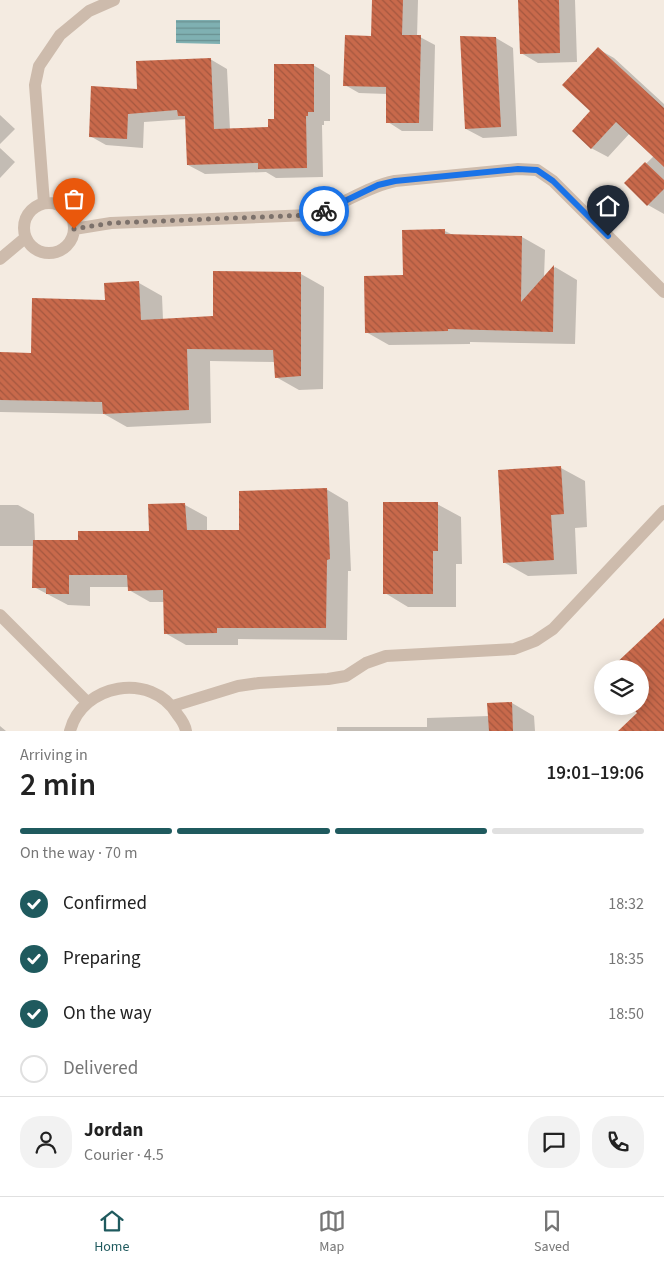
<!DOCTYPE html>
<meta charset="utf-8">
<style>
:root{--surface:#fff;--page:#f2f2f2;--text:#222;--muted:#767676;--line:#e0e0e0;--accent:#1f5a5e}
body{margin:0;font-family:"Source Sans 3",sans-serif;background:var(--page);color:var(--text);height:100vh;display:flex;flex-direction:column;font-size:19px;white-space:nowrap}
*{box-sizing:border-box;margin:0}
p{font-size:16px;color:var(--muted)}
.icon{flex:none;width:28px;height:28px;fill:none;stroke:currentColor;stroke-width:2;stroke-linecap:round;stroke-linejoin:round}
.map{position:relative;height:731px;overflow:hidden}
.drawer{display:flex;flex-direction:column;background:var(--surface);flex:1}
.drawer>*{flex:none}
.controls{position:absolute;left:594px;top:660px;display:grid;gap:10px}
.controls a{display:grid;place-items:center;width:55px;height:55px;border-radius:50%;background:var(--surface);box-shadow:0 2px 12px #0003;font-size:25px}
.pin{position:absolute;display:grid;place-items:center;width:42px;height:42px;color:#fff;margin:-51px -21px;border-radius:50% 50% 50% 0;rotate:-45deg;box-shadow:0 0 5px #0007}
.pin .icon{rotate:45deg}
.courier{position:absolute;display:grid;place-items:center;width:50px;height:50px;margin:-25px;border:4px solid #1a73e8;border-radius:50%;background:#fff;color:#222;box-shadow:0 1px 6px #0007}
.summary em{font-style:normal;font-weight:600}
.summary div{display:flex;flex-direction:column-reverse}
.summary{display:flex;align-items:center;justify-content:space-between;height:85px;padding:0 20px}
h1{font-size:32px;font-weight:600;line-height:38px}
.bar{display:grid;grid-template-columns:repeat(4,1fr);gap:8px 5px;align-content:center;height:60px;padding:0 20px}
.bar i{height:6px;border-radius:4px;background:var(--line)}
.bar .on{background:var(--accent)}
.bar p{grid-column:span 4}
.line{display:flex;align-items:center;gap:12px;padding:0 20px;border-top:1px solid var(--line)}
.line div{flex:1}
.round{display:grid;place-items:center;flex:none;width:52px;height:52px;border-radius:20px;background:var(--page)}
ol{padding:0 20px;list-style:none}
li{display:flex;align-items:center;gap:15px;height:55px}
li p{margin-inline-start:auto}
li .icon{padding:5px;border-radius:50%;background:var(--accent);color:#fff;stroke-width:4}
li:last-child{color:var(--muted)}
li i{width:28px;height:28px;border:2px solid var(--line);border-radius:50%}
.menu{display:flex;justify-content:space-around;align-items:center;height:70px;border-top:1px solid var(--line);background:var(--surface);font-size:14px;color:var(--muted)}
.menu a{display:grid;justify-items:center;gap:2px}
.menu .on{color:var(--accent)}
.map>svg:first-child{display:block}
.water{fill:url(#water-rules)}
.shadow{fill:#0003}
.building{fill:url(#building-back-hatch)}
.lines{fill:none;stroke-linecap:round;stroke-linejoin:round}
.minor{stroke:#cdbbac;stroke-width:12}
.done{stroke:#7c716b;stroke-width:5;stroke-dasharray:0 9}
.route{stroke:#1a73e8;stroke-width:6}
</style>
<div class="map">
<svg width="664" height="731" viewBox="0 0 664 731">
<defs>
<pattern id="water-rules" width="6" height="5" patternUnits="userSpaceOnUse" patternTransform="scale(1.25)"><rect width="6" height="5" fill="#7fb0b2"/><path d="M0 2.5h6" fill="none" stroke="#699091"/></pattern>
<pattern id="building-back-hatch" width="6" height="6" patternUnits="userSpaceOnUse" patternTransform="scale(1.25)"><rect width="6" height="6" fill="#c8694b"/><path d="M-1 5l2 2M0 0l6 6M5-1l2 2" fill="none" stroke="#a4573f"/></pattern>
</defs>
<rect width="100%" height="100%" fill="#f4ebe1"/>
<!-- water -->
<path class="water" d="M176 20H220V44L176 43Z"/>
<!-- shadow -->
<path class="shadow" d="M390 0H418L417 37H420L435 45 433 131H402L388 122V94L359 93 345 85 372 37Z
M520 0H575L577 62 538 63 521 53Z
M496 38 513 48 517 136 483 138 466 129Z
M598 49 614 58 664 104V214L648 205 626 183 654 156 630 133 608 157 591 148 592 111Z
M210 59 227 69 230 130 269 128 313 65 330 75V121H324V125H322L323 177 276 178 266 172 205 174 188 165 187 119 144 122 143 148 106 145 90 136 138 90Z
M0 115 15 129 0 144Z
M0 148 15 162 0 178Z
M445 231 453 235 522 237 545 250 544 278 555 267 577 280 575 344 470 342V344L389 345 366 332 404 277 403 232Z
M214 272 301 274 324 287 323 389 299 390 276 377 275 362 210 361 211 423 127 427 104 414 0 412V353L32 354 106 301 139 283 162 296 163 320 214 317Z
M561 468 585 481 587 527 575 528 577 574 528 576 505 563Z
M326 489 348 502 351 571H348L347 640 238 639V645H186L165 633V602H150L129 590V587H90V606L68 605 34 587V546H0V505H18L34 514 35 541 79 542 150 532V506L185 505 207 517V531H240Z
M437 504 461 517 462 564H456V607H408L385 593Z
M512 703 534 716 535 731H337V727H427V718L489 716V704Z
M0 726 6 731H0Z"/>
<!-- building -->
<path class="building" d="M372 0H403L402 35H421L419 123H386V87L343 86 345 35 371 36Z
M518 0H559L560 53 520 54Z
M460 36 496 37 501 127 465 129Z
M598 47 664 108V167L616 122 591 149 572 131 590 111 562 85Z
M211 58 214 129 268 127V119H274V64H314V112H308V116H306L307 168 258 169V163L187 165 185 116H178L177 110 128 114 127 139 89 137 91 86 137 89 136 61Z
M645 162 664 180V189L647 206 624 183Z
M445 229V234L522 236 521 302 554 265 553 332 448 329V331L365 333 364 276 403 275 402 230Z
M213 271 301 272V376L275 378 273 350 187 349 189 410 103 414 102 402 0 400V352L31 353 32 298 105 300 104 283 139 281 141 320 213 316Z
M561 466 564 514 551 515 554 560 503 563 498 470Z
M327 488 330 559 327 560 326 628H217V633L164 634 163 590 128 591 127 575H69V594H46V588H32L33 540H78V531H149L148 504 185 503 187 530H239V491Z
M383 502H438V551H433V594H383Z
M664 618V731H618L637 713 631 706H640V669H610Z
M512 702 513 731H489L487 703Z"/>
<g class="lines">
<!-- minor -->
<path class="minor" d="M24 228a25 25 0 1 1 50 0a25 25 0 1 1-50 0Z
M44 203 35 85 39 66 60 35 89 11 114 0
M74 229 111 223 310 215C340 207 365 187 395 181L518 169 537 170 553 181 664 292
M0 259 25 238
M0 615 87 702
M173 706 238 686 259 683 328 679 346 676 366 663 386 656 514 649 535 641 553 629 664 511
M70 731C82 684 151 671 177 714 181 719 185 724 186 731"/>
</g>
<g class="lines">
<!-- done -->
<path class="done" d="M74 229 111 223 310 215 324 211"/>
<!-- route -->
<path class="route" d="M324 211 378 185 395 181 518 169 537 170 553 181 608 236"/>
</g>
</svg>
<div class="controls">
<a><svg class="icon" aria-label="layers" viewBox="0 0 24 24"><path d="M12 4l9 5-9 5-9-5zM3 14l9 5 9-5"/></svg></a>
</div>
<div class="pin" style="left:74px;top:229px;background:#ea580c"><svg class="icon" aria-label="bag" viewBox="0 0 24 24"><path d="M5 8h14l-1 12H6zM9 8a3 3 0 0 1 6 0"/></svg></div>
<div class="pin" style="left:608px;top:236px;background:#1f2937"><svg class="icon" aria-label="home" viewBox="0 0 24 24"><path d="M3 11l9-7 9 7M6 9v11h12V9"/></svg></div>
<div class="courier" style="left:324px;top:211px"><svg class="icon" aria-label="bike" viewBox="0 0 24 24"><circle cx="6" cy="16" r="4"/><circle cx="18" cy="16" r="4"/><path d="M6 16l4-8h5l3 8M10 8l3 8H6M13 5h3"/></svg></div>
</div>
<section class="drawer">
<div class="summary"><div><h1>2 min</h1><p>Arriving in</p></div><em>19:01–19:06</em></div>
<div class="bar"><i class="on"></i><i class="on"></i><i class="on"></i><i></i><p>On the way · 70 m</p></div>
<ol>
<li><svg class="icon" aria-label="check" viewBox="0 0 24 24"><path d="M5 12l5 5 9-10"/></svg>Confirmed<p>18:32</p></li>
<li><svg class="icon" aria-label="check" viewBox="0 0 24 24"><path d="M5 12l5 5 9-10"/></svg>Preparing<p>18:35</p></li>
<li><svg class="icon" aria-label="check" viewBox="0 0 24 24"><path d="M5 12l5 5 9-10"/></svg>On the way<p>18:50</p></li>
<li><i></i>Delivered</li>
</ol>
<div class="line" style="height:90px"><a class="round"><svg class="icon" aria-label="person" viewBox="0 0 24 24"><circle cx="12" cy="8" r="4"/><path d="M4 21q1-7 8-7t8 7"/></svg></a><div><b>Jordan</b><p>Courier · 4.5</p></div><a class="round"><svg class="icon" aria-label="chat" viewBox="0 0 24 24"><path d="M4 5h16v11H9l-5 4z"/></svg></a><a class="round"><svg class="icon" aria-label="phone" viewBox="0 0 24 24"><path d="M5 4h4l2 5-3 2q2 4 5 5l2-3 5 2v4C11 20 4 13 5 4z"/></svg></a></div>
</section>
<nav class="menu">
<a class="on"><svg class="icon" aria-label="home" viewBox="0 0 24 24"><path d="M3 11l9-7 9 7M6 9v11h12V9"/></svg>Home</a>
<a><svg class="icon" aria-label="map" viewBox="0 0 24 24"><path d="M3 6l6-2 6 2 6-2v14l-6 2-6-2-6 2zM9 4v14M15 6v14"/></svg>Map</a>
<a><svg class="icon" aria-label="saved" viewBox="0 0 24 24"><path d="M7 4h10v16l-5-4-5 4z"/></svg>Saved</a>
</nav>
